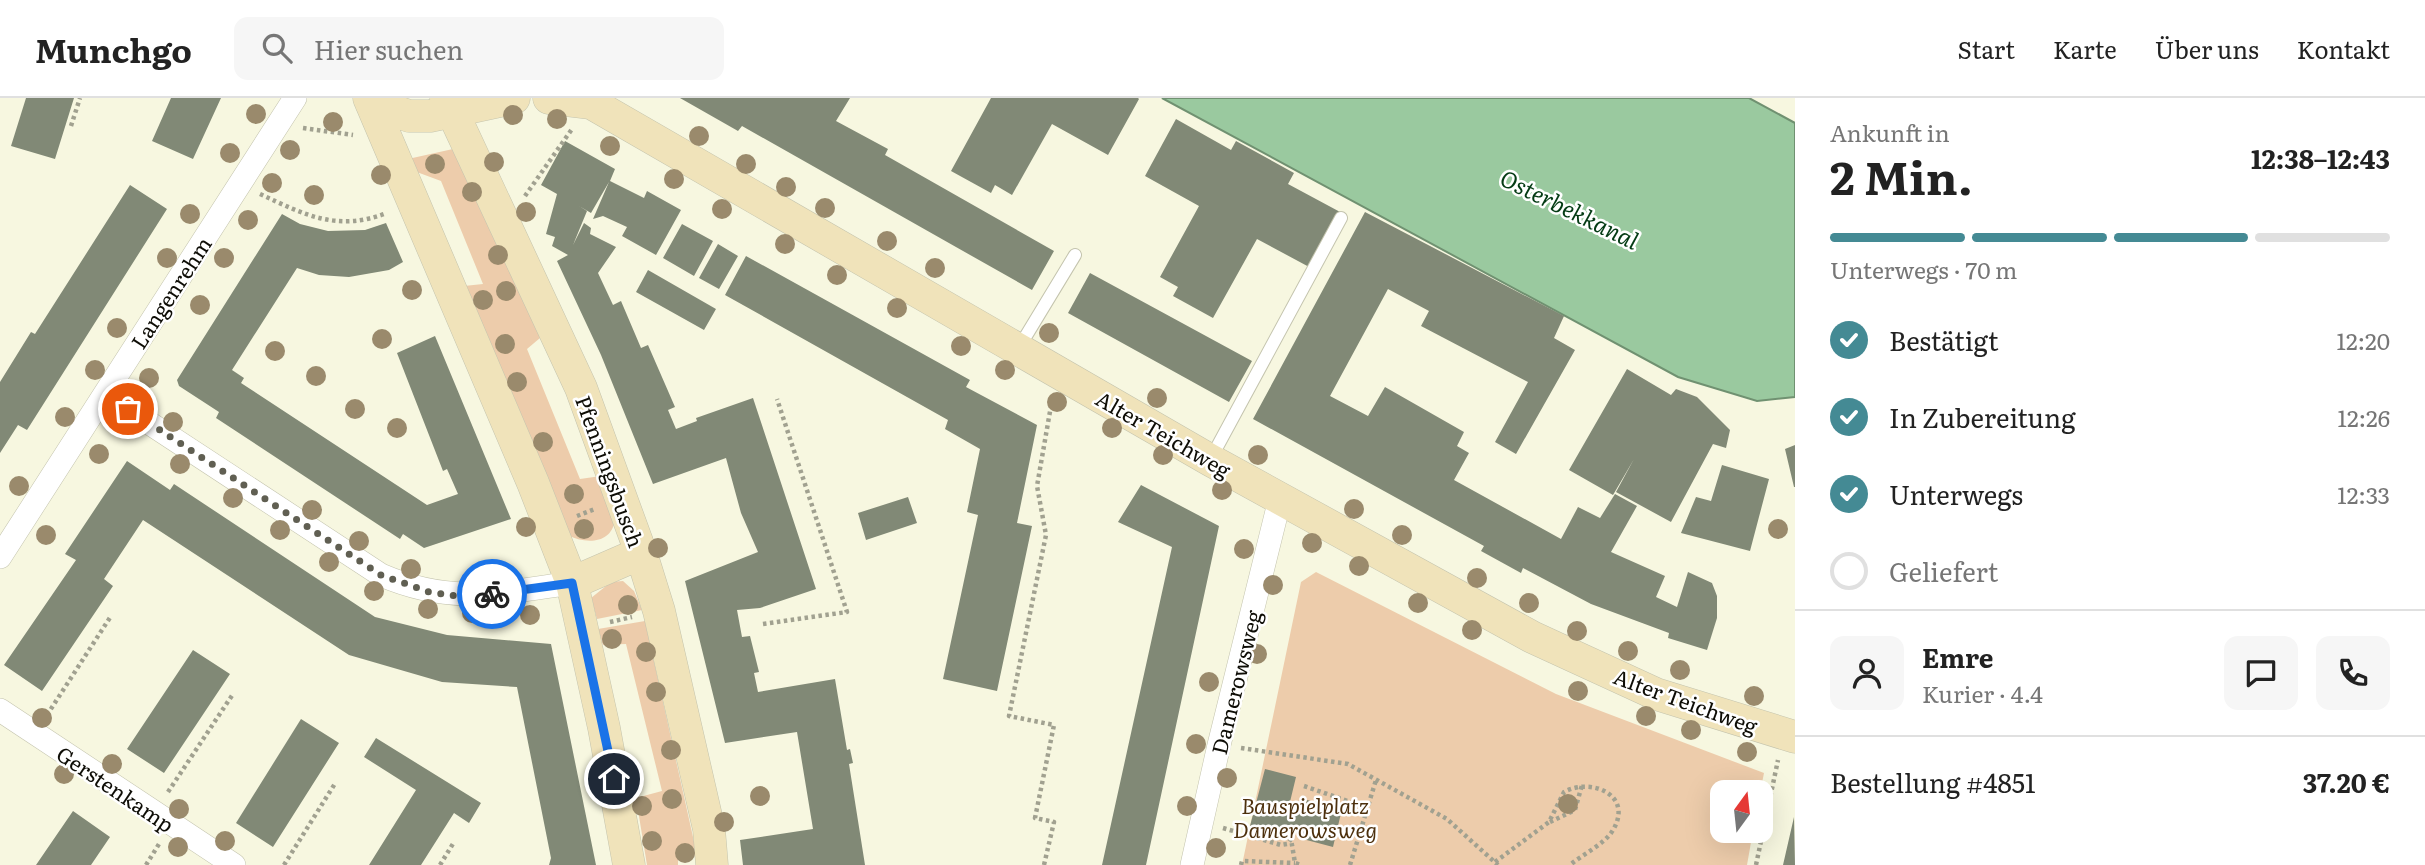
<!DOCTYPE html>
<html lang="de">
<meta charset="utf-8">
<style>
:root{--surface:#fff;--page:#f6f6f6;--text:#222;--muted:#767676;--line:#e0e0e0;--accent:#448a94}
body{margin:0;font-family:Literata,serif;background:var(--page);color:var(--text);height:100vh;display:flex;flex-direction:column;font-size:26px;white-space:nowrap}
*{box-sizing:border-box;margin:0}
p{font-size:23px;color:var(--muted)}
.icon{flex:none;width:38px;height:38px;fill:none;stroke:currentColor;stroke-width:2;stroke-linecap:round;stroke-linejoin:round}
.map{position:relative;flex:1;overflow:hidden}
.panel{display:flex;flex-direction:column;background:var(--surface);width:630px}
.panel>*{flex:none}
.needle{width:46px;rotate:15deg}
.buttons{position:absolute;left:1710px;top:682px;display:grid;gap:14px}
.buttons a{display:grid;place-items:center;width:63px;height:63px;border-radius:14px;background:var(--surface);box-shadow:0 7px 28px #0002;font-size:35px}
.pin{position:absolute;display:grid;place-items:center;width:60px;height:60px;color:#fff;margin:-30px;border:4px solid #fff;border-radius:50%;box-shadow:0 2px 7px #0007}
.courier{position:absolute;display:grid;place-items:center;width:70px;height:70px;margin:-35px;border:5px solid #1a73e8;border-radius:50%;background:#fff;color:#222;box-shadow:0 2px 9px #0007}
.overview em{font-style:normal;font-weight:700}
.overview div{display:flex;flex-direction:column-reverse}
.overview{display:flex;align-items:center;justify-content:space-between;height:119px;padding:0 35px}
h1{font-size:46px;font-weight:700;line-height:52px}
.bar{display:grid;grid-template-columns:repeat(4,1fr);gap:10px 7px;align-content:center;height:84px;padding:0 35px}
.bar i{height:9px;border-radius:5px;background:var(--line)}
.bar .active{background:var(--accent)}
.bar p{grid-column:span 4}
.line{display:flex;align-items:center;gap:18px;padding:0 35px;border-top:2px solid var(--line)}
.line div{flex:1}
.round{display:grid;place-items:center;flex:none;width:74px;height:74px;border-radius:14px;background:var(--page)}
ol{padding:0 35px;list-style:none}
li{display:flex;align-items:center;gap:21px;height:77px}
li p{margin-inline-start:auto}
li .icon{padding:7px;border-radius:50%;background:var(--accent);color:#fff;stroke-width:4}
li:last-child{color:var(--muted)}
li i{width:38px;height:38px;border:4px solid var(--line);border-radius:50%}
header{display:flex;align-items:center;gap:42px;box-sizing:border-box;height:98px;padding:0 35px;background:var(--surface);border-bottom:2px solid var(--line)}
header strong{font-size:33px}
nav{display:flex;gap:38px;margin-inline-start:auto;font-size:24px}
.search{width:490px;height:63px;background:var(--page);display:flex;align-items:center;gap:18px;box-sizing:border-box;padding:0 24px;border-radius:14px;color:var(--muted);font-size:26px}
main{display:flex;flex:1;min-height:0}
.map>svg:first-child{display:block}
.green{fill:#edccab}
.water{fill:#9ac99f;stroke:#709171;stroke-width:2}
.building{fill:#818976}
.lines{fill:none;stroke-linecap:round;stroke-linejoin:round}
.lane-casing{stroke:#c4c4ae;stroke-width:14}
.street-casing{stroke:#c4c4ae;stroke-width:24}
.secondary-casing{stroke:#c4c4ae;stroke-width:33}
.path{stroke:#a1a190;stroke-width:4.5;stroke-dasharray:3.5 3.5;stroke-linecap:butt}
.lane{stroke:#fff;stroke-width:12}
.street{stroke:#fff;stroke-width:23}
.secondary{stroke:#f0e3ba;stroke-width:32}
.tree{fill:#9a8a6c}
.done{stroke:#605f52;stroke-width:7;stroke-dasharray:0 12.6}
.route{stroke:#1a73e8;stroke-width:9}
.labels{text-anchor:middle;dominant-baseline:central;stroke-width:5;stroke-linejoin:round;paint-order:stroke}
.street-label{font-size:21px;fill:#0e0d06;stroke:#fff}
.park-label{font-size:21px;font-style:italic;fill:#4d300d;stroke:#fff}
.water-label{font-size:23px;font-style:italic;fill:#043b14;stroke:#fff}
</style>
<header>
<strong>Munchgo</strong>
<div class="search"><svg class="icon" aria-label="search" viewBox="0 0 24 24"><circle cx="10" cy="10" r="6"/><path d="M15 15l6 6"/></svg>Hier suchen</div>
<nav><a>Start</a><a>Karte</a><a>Über uns</a><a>Kontakt</a></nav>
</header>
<main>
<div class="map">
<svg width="1795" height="767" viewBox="0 0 1795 767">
<rect width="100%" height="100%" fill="#f7f7e0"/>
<!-- green -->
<path class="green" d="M462 49 540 240 527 251 580 381 601 378C605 389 617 409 615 421 612 447 585 446 567 437L464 188 483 186 441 83 414 73 408 61Z
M1316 474 1556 596 1764 675 1760 695H1722V733H1753L1747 767H1242L1301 484Z
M623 483 634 493 642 512 597 521 591 500 611 484Z
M645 523 697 757 678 761V767H647L636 700 662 693 626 546 603 547 598 531Z"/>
<!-- water -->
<path class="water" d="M1162 0H1749L1795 25V299L1757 303 1678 279Z"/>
<!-- building -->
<path class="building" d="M26 0H74L55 61 11 48Z
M171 0H221L193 61 152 43Z
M680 0H850L836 23 888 51 885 57 1054 153 1032 192 742 28 738 33Z
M991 0H1138L1139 1 1108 57 1052 26 1012 97 995 87 991 95 951 73Z
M1176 21 1231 52 1236 43 1294 75 1288 86 1342 115 1311 170 1257 141 1213 220 1173 198 1178 189 1160 179 1199 108 1145 78Z
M565 43 615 71 610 83 644 100 647 93 681 112 656 157 622 138 627 129 603 118 593 121 609 84 591 115 579 108 587 113 573 147 584 125 591 130 590 136 616 149 598 175 613 207 621 203 641 250 648 247 675 309 668 312 676 331 697 323 696 320 753 300 816 491 760 510 737 512 742 539 750 538 759 574 754 575 758 594 835 581 847 652 850 651 853 665 849 666 865 767H743L740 742 813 731 797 634 725 645 685 483 758 454 741 415 726 360 653 386 601 257 557 163 568 157 552 148 555 139 546 136 557 96 541 87Z
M130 87 167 111 27 332 18 327 0 355V284L31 234 35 236Z
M1365 114 1564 218 1554 240 1575 252 1516 356 1495 344 1528 284 1421 228 1429 213 1388 191 1330 298 1368 318 1385 289 1464 334 1457 348 1469 355 1454 382 1561 441 1578 409 1600 420 1615 396 1637 408 1611 454 1665 478 1656 499 1677 509 1688 474 1712 485 1717 498V520L1707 552 1668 540 1669 535 1591 506 1523 470 1521 475 1481 453 1484 448 1253 321Z
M282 116 300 126 328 133 365 132 386 125 403 164 389 172 349 179 319 177 297 170 232 272 244 280 241 285 427 407 458 396 447 371 443 373 397 255 435 238 511 421 424 450 403 436 400 441 216 320 219 314 179 288 177 282Z
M682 126 713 143 694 178 663 160Z
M718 146 738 158 719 191 699 180Z
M746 158 970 282 966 289 1037 327 1017 425 1032 428 997 593 943 581 978 417 967 414 980 351 945 331 948 322 725 197Z
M648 172 716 211 704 232 636 194Z
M1090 175 1252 263 1229 304 1068 215Z
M1627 271 1671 297 1676 291 1697 299 1730 332 1726 350 1713 346 1671 424 1616 394 1634 361 1613 397 1569 372Z
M1795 347V389H1794L1785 351Z
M127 363 170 392 174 386 375 519 447 537 551 546 596 767H549L551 760 517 589 442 584 349 557 143 422 104 481 113 488 42 593 4 567 76 462 65 456Z
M1722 367 1769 381 1750 453 1681 435 1696 399 1711 403Z
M1141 387 1219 428 1146 767H1102L1172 449 1118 424Z
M908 399 917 425 866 442 858 415Z
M193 552 230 576 164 675 127 651Z
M301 621 339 645 273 749 236 725Z
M376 640 481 705 469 725 454 715 421 767H369L416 692 364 659Z
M1265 671 1296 679 1289 708 1304 712 1307 702 1342 711 1333 749 1299 740 1301 735 1285 732 1284 737 1250 728Z
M73 713 110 739 91 767H36Z
M1794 719 1795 767H1783Z"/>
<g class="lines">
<defs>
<path id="lane" d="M1018 251 1075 157
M1210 362 1341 120"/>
<path id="street" d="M105 296 381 477C451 507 499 495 572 485
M0 459 295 0
M0 612 234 767
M1192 767 1219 647 1280 401"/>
<path id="secondary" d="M369 0 533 385 572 485 604 630 629 767
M446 0 581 290 641 455 659 513 709 731 712 767
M549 0 591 5 1210 362 1532 539 1656 596 1795 639
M371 5 409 18H430L514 0
M572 485 641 455"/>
</defs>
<!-- lane casing -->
<use href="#lane" class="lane-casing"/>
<!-- street casing -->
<use href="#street" class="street-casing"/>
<!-- secondary casing -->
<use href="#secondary" class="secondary-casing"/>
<!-- path -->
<path class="path" d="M71 28 80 0
M303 30 353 37
M260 96C305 117 337 134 387 115
M525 98 572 31
M577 418 595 411
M610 524 632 519
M763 526 847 514 777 301
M47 617 111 518
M1241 650 1348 666 1447 721 1498 767
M1304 688 1368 710
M168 694 233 596
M1550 724 1575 712 1582 687
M1223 730 1281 747 1287 746 1291 741 1295 765 1301 767
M1495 764 1549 724 1564 694C1591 679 1634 697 1613 732 1605 746 1583 756 1570 767
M146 767 159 746
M284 767 336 684
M440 767 454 744
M1044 767 1054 724 1035 720 1054 627 1009 618 1046 437 1037 388 1052 302
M1241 767 1242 763 1295 765
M1350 767 1376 682
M1756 767 1778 662"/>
<!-- lane -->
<use href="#lane" class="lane"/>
<!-- street -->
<use href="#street" class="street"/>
<!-- secondary -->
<use href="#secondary" class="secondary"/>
</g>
<!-- trees -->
<g class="tree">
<circle cx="256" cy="16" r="10"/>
<circle cx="513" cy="17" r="10"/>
<circle cx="557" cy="21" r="10"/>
<circle cx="333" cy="24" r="10"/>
<circle cx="699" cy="38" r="10"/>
<circle cx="610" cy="48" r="10"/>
<circle cx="290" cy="52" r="10"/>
<circle cx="230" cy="55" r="10"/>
<circle cx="494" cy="64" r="10"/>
<circle cx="435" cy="66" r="10"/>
<circle cx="746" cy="66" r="10"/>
<circle cx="381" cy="77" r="10"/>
<circle cx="674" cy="81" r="10"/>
<circle cx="272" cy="85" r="10"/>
<circle cx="786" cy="89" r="10"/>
<circle cx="472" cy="94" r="10"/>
<circle cx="314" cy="97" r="10"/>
<circle cx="825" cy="110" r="10"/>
<circle cx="722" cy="111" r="10"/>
<circle cx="526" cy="114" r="10"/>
<circle cx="190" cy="116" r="10"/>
<circle cx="248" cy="122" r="10"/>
<circle cx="887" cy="143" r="10"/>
<circle cx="785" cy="146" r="10"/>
<circle cx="498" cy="157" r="10"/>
<circle cx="167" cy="160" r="10"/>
<circle cx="224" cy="160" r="10"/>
<circle cx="935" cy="170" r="10"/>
<circle cx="837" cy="177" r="10"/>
<circle cx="412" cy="192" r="10"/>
<circle cx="506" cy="193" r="10"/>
<circle cx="483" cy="202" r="10"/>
<circle cx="200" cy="207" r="10"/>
<circle cx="897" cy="210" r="10"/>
<circle cx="117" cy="230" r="10"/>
<circle cx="1049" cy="235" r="10"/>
<circle cx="382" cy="241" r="10"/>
<circle cx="505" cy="246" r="10"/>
<circle cx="961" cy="248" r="10"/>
<circle cx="275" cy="253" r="10"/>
<circle cx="95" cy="272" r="10"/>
<circle cx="1005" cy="272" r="10"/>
<circle cx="316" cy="278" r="10"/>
<circle cx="149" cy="280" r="10"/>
<circle cx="517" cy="284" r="10"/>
<circle cx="1157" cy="300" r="10"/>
<circle cx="1057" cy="304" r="10"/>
<circle cx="355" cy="311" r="10"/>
<circle cx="65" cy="319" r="10"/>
<circle cx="173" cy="324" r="10"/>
<circle cx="397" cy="330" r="10"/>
<circle cx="1112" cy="330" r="10"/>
<circle cx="543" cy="344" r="10"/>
<circle cx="99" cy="356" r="10"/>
<circle cx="1163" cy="357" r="10"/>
<circle cx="1258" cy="357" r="10"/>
<circle cx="180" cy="366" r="10"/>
<circle cx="19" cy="388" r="10"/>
<circle cx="1222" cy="392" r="10"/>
<circle cx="574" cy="396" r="10"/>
<circle cx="233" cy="400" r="10"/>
<circle cx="1354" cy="411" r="10"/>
<circle cx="312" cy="412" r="10"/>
<circle cx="526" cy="429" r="10"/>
<circle cx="584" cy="431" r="10"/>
<circle cx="1778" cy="431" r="10"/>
<circle cx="280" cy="432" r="10"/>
<circle cx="46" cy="437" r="10"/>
<circle cx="1402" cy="437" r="10"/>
<circle cx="359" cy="443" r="10"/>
<circle cx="1312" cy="445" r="10"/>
<circle cx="658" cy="450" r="10"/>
<circle cx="1244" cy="451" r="10"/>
<circle cx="329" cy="464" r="10"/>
<circle cx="1359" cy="468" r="10"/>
<circle cx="411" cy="471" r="10"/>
<circle cx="484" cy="478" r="10"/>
<circle cx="1477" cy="480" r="10"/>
<circle cx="1273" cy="487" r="10"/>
<circle cx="374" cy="493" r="10"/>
<circle cx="1418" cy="505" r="10"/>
<circle cx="1529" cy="505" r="10"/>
<circle cx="628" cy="507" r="10"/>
<circle cx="428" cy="511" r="10"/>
<circle cx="472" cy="515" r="10"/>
<circle cx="530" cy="517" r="10"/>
<circle cx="1472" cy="532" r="10"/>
<circle cx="1577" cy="533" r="10"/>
<circle cx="612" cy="541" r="10"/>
<circle cx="1628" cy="553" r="10"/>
<circle cx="646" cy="554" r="10"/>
<circle cx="1257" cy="556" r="10"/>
<circle cx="1680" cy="572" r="10"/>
<circle cx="1209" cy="584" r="10"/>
<circle cx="1578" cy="593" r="10"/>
<circle cx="656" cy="594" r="10"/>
<circle cx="1754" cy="598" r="10"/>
<circle cx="1646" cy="618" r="10"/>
<circle cx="42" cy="620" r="10"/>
<circle cx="1691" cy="632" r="10"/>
<circle cx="1196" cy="646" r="10"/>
<circle cx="671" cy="652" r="10"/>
<circle cx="1747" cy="654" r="10"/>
<circle cx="112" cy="666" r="10"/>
<circle cx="64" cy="676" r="10"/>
<circle cx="1227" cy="680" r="10"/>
<circle cx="760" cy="698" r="10"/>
<circle cx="672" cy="701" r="10"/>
<circle cx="1568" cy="706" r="10"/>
<circle cx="642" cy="708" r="10"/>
<circle cx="1187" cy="708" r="10"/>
<circle cx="179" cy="711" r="10"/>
<circle cx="724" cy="724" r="10"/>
<circle cx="225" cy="743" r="10"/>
<circle cx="652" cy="743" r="10"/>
<circle cx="178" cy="749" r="10"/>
<circle cx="1216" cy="750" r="10"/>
<circle cx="685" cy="755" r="10"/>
</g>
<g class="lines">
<!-- done -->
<path class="done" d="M128 311 381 477 429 494 456 498 492 496"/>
<!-- route -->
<path class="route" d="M492 496 572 485 614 681"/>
</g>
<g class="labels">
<!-- street labels -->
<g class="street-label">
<text transform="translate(170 194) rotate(-57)">Langenrehm</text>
<text transform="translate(1164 335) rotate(30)">Alter Teichweg</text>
<text transform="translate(611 373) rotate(70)">Pfenningsbusch</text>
<text transform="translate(1235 584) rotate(-76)">Damerowsweg</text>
<text transform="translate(1686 602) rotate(20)">Alter Teichweg</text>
<text transform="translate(116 690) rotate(34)">Gerstenkamp</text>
</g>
<!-- park labels -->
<g class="park-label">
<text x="1305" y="706">Bauspielplatz<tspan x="1305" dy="24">Damerowsweg</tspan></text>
</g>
<!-- water labels -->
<g class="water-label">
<text transform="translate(1570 110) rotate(26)">Osterbekkanal</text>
</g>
</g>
</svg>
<div class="buttons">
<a><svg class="needle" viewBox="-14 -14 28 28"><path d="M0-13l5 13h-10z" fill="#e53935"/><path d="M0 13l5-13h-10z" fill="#767676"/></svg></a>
</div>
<div class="pin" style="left:128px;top:311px;background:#ea580c"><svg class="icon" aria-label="bag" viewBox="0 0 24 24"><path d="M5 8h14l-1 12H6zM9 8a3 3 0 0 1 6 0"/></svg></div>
<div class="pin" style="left:614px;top:681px;background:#1f2937"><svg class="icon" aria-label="home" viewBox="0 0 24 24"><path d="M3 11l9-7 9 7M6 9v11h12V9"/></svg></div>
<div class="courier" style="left:492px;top:496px"><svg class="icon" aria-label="bike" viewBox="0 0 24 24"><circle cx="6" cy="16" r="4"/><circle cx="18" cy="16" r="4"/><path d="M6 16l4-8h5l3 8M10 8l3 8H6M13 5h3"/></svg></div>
</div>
<section class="panel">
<div class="overview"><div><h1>2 Min.</h1><p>Ankunft in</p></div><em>12:38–12:43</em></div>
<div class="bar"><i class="active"></i><i class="active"></i><i class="active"></i><i></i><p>Unterwegs · 70 m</p></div>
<ol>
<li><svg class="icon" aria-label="check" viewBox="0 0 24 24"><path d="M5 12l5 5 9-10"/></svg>Bestätigt<p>12:20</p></li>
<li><svg class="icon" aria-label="check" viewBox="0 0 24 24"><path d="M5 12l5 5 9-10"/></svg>In Zubereitung<p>12:26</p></li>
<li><svg class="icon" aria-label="check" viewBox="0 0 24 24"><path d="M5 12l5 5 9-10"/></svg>Unterwegs<p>12:33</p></li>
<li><i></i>Geliefert</li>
</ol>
<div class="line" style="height:126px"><a class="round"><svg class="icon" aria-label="person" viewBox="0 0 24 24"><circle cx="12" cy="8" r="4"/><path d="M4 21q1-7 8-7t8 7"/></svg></a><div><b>Emre</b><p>Kurier · 4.4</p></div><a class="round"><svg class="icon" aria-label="chat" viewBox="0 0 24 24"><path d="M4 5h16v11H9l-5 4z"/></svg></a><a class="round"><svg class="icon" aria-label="phone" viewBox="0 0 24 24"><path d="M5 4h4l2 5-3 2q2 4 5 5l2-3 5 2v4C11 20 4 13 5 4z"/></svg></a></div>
<div class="line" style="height:91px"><div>Bestellung #4851</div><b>37.20 €</b></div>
</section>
</main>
